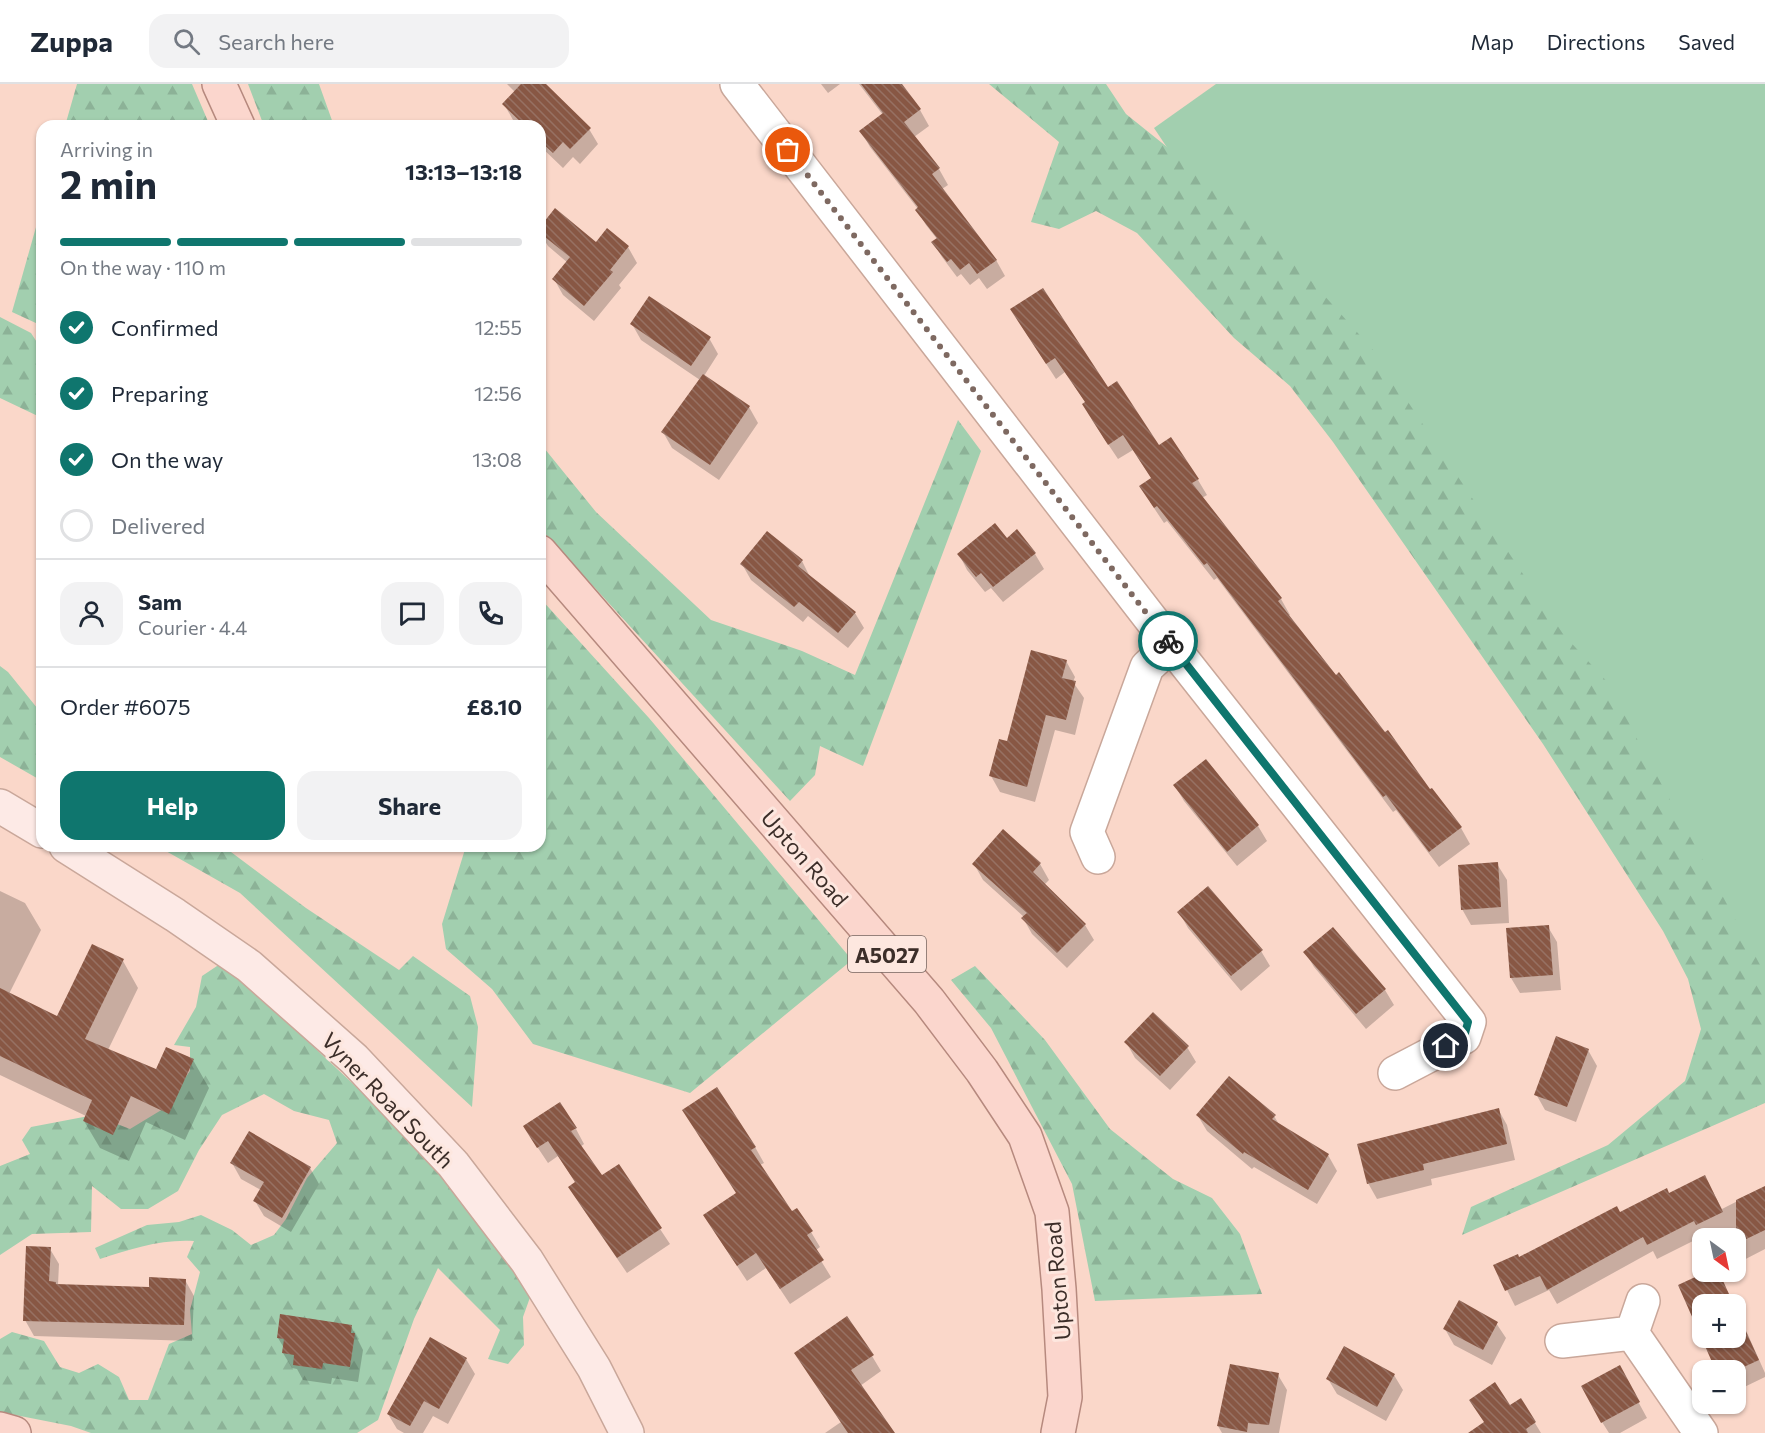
<!DOCTYPE html>
<meta charset="utf-8">
<style>
:root{--surface:#fff;--page:#f2f2f3;--text:#1f2937;--muted:#747a83;--line:#e0e1e3;--accent:#0f766e}
body{margin:0;font-family:Commissioner,sans-serif;background:var(--page);color:var(--text);height:100vh;display:flex;flex-direction:column;font-size:22px;white-space:nowrap}
*{box-sizing:border-box;margin:0}
p{font-size:20px;color:var(--muted)}
.icon{flex:none;width:33px;height:33px;fill:none;stroke:currentColor;stroke-width:2;stroke-linecap:round;stroke-linejoin:round}
.map{position:relative;flex:1;overflow:hidden}
.side{position:absolute;left:36px;top:36px;width:510px;height:732px;display:flex;flex-direction:column;background:var(--surface);border-radius:18px;box-shadow:0 2px 4px #0004}
.side>*{flex:none}
.needle{width:39px;rotate:147deg}
.controls{position:absolute;left:1692px;top:1144px;display:grid;gap:12px}
.controls a{display:grid;place-items:center;width:54px;height:54px;border-radius:12px;background:var(--surface);box-shadow:0 2px 4px #0004;font-size:30px}
.pin{position:absolute;display:grid;place-items:center;width:51px;height:51px;color:#fff;margin:-26px;border:3px solid #fff;border-radius:50%;box-shadow:0 2px 6px #0007}
.courier{position:absolute;display:grid;place-items:center;width:60px;height:60px;margin:-30px;border:4px solid #0f766e;border-radius:50%;background:#fff;color:#222;box-shadow:0 2px 8px #0007}
.summary em{font-style:normal;font-weight:700}
.summary div{display:flex;flex-direction:column-reverse}
.summary{display:flex;align-items:center;justify-content:space-between;height:102px;padding:0 24px}
h1{font-size:39px;font-weight:700;line-height:45px}
.bar{display:grid;grid-template-columns:repeat(4,1fr);gap:9px 6px;align-content:center;height:72px;padding:0 24px}
.bar i{height:8px;border-radius:4px;background:var(--line)}
.bar .current{background:var(--accent)}
.bar p{grid-column:span 4}
.line{display:flex;align-items:center;gap:15px;padding:0 24px;border-top:2px solid var(--line)}
.line div{flex:1}
.round{display:grid;place-items:center;flex:none;width:63px;height:63px;border-radius:18px;background:var(--page)}
ol{padding:0 24px;list-style:none}
li{display:flex;align-items:center;gap:18px;height:66px}
li p{margin-inline-start:auto}
li .icon{padding:6px;border-radius:50%;background:var(--accent);color:#fff;stroke-width:4}
li:last-child{color:var(--muted)}
li i{width:33px;height:33px;border:3px solid var(--line);border-radius:50%}
.action{display:flex;gap:12px;margin-top:auto;padding:12px 24px}
.action a{flex:1;height:69px;border-radius:18px;background:var(--accent);color:#fff;font-size:24px;font-weight:700;line-height:69px;text-align:center}
.action a+a{background:var(--page);color:var(--text)}
header{display:flex;align-items:center;gap:36px;box-sizing:border-box;height:84px;padding:0 30px;background:var(--surface);border-bottom:2px solid var(--line)}
header strong{font-size:28px}
nav{display:flex;gap:33px;margin-inline-start:auto;font-size:21px}
.search{width:420px;height:54px;background:var(--page);display:flex;align-items:center;gap:15px;box-sizing:border-box;padding:0 21px;border-radius:18px;color:var(--muted);font-size:22px}
.map>svg:first-child{display:block}
.green{fill:#a2cfaf}
.forest{fill:url(#forest-firs)}
.shadow{fill:#0003}
.building{fill:url(#building-back-hatch)}
.lines{fill:none;stroke-linecap:round;stroke-linejoin:round}
.street-casing{stroke:#c9a79a;stroke-width:36}
.secondary-casing{stroke:#c9a79a;stroke-width:36}
.primary-casing{stroke:#b6897e;stroke-width:36}
.street{stroke:#fff;stroke-width:33}
.secondary{stroke:#fdeae6;stroke-width:33}
.primary{stroke:#fbd6cd;stroke-width:33}
.done{stroke:#7e6961;stroke-width:6;stroke-dasharray:0 10.8}
.route{stroke:#0f766e;stroke-width:8}
.labels{text-anchor:middle;dominant-baseline:central;stroke-width:6;stroke-linejoin:round;paint-order:stroke}
.shield{fill:#fde7df;stroke:#766660;stroke-width:1.5}
.shield-label{font-size:21px;font-weight:bold;fill:#3c2e29}
.street-label{font-size:22px;fill:#3c2e29;stroke:#fde7df}
</style>
<header>
<strong>Zuppa</strong>
<div class="search"><svg class="icon" aria-label="search" viewBox="0 0 24 24"><circle cx="10" cy="10" r="6"/><path d="M15 15l6 6"/></svg>Search here</div>
<nav><a>Map</a><a>Directions</a><a>Saved</a></nav>
</header>
<div class="map">
<svg width="1765" height="1349" viewBox="0 0 1765 1349">
<defs>
<pattern id="forest-firs" width="22" height="20" patternUnits="userSpaceOnUse" patternTransform="scale(1.5)"><rect width="22" height="20" fill="#a2cfaf"/><path d="M5 1l3.5 6h-7zM16 11l3.5 6h-7z" fill="#8cb297"/></pattern>
<pattern id="building-back-hatch" width="6" height="6" patternUnits="userSpaceOnUse" patternTransform="scale(1.5)"><rect width="6" height="6" fill="#885744"/><path d="M-1 5l2 2M0 0l6 6M5-1l2 2" fill="none" stroke="#977163"/></pattern>
</defs>
<rect width="100%" height="100%" fill="#fad7c9"/>
<!-- green -->
<path class="green" d="M1216 0H1765V957L1154 44Z"/>
<!-- forest -->
<path class="forest" d="M77 0H192L210 42H65Z
M248 0H319L334 42H264Z
M989 0H1106L1126 30 1253 132 1374 267 1563 550 1612 603 1639 659 1765 890V1019L1462 1151 1471 1123 1608 1061 1685 997 1701 945 1688 895 1663 847 1543 660 1333 358 1290 302 1234 254 1137 149 1096 127 1059 145 1031 138 1059 58Z
M42 122V246L38 240 12 228Z
M0 233 31 249 42 266V334L0 314Z
M958 336 981 367 863 682 820 662 815 691 790 717 540 444V359L596 428 711 536 802 567 855 591Z
M540 514 649 634 852 876 690 1009 533 960 492 905 446 865 442 840 466 762H540Z
M0 582 8 588 42 630V697L0 673Z
M157 762H223L306 824 399 886 413 872 470 912 478 943 472 1023 240 809Z
M223 878 476 1115 538 1191 523 1233 524 1261 508 1280 488 1275 500 1246 438 1184 414 1235 378 1336 357 1349H91L71 1342 0 1328V1255L12 1248 44 1257 60 1283 79 1289 98 1280 119 1293 129 1316H148L169 1260 192 1250 190 1226 200 1188 187 1173 194 1157C161 1155 131 1165 100 1175L95 1164 147 1141 179 1138 201 1131 232 1146 251 1161 274 1151 286 1135 307 1094 337 1059 329 1036 294 1027 264 1010 222 1031 199 1066 178 1107 148 1125H121L92 1102 91 1148 32 1150 0 1171V1082L30 1070 22 1056 31 1043 94 1031 130 1045 163 1025 190 987V963L174 961 196 923 202 892Z
M975 882 1045 956 1110 1045 1173 1095 1212 1114 1240 1150 1262 1210 1095 1217 1072 1100 991 944 951 896Z"/>
<!-- shadow -->
<path class="shadow" d="M507 0H543L589 45 598 60 580 80 573 73 563 84 540 62V42H519L513 36 504 20 515 8Z
M821 0H840L828 9Z
M859 0H900L920 26 929 42 914 53 939 85 948 101 942 105 996 176 1005 192 987 205 979 194 970 201 961 190 957 193 942 173 933 158 937 155 926 141 917 126 918 125 870 63 861 47 883 31Z
M540 145 596 160 607 146 628 163 637 179 619 201 621 204 594 237 563 211 554 195 568 179 548 162 540 149Z
M632 240 709 254 718 270 704 292 749 323 758 339 719 396 672 364 663 348 700 296 641 256Z
M1021 241 1107 305 1159 363 1198 396 1207 411 1202 414 1281 515 1290 531 1288 532 1430 707 1432 706 1461 744 1470 760 1439 783 1396 726 1393 728 1217 494 1214 496 1167 437 1164 439 1150 418 1152 395 1133 366 1118 375 1092 336 1086 319 1065 288 1056 295Z
M1006 456 1035 470 1044 485 1003 518 991 504 985 508 967 486 959 470Z
M802 477 810 493 855 529 864 544 848 564 808 532 803 538 751 496 742 480Z
M1066 577 1075 593 1073 598 1084 614 1075 651 1055 646 1035 718 1000 708 991 692 1008 659Z
M1175 702 1258 742 1267 757 1237 782 1184 717Z
M1003 747 1040 780 1049 796 1044 801 1085 841 1094 856 1067 884 1032 850 1023 834 1024 833 983 796 974 780Z
M1497 780 1507 796 1509 839 1471 841 1462 825Z
M0 807 25 819 41 846 9 910 57 934 123 877 138 904 108 966 157 987 193 976 209 1004 185 1056 146 1038 129 1077 100 1064 84 1037 86 1032 0 991Z
M1179 828 1261 867 1270 882 1241 907 1188 844Z
M1548 843 1557 858 1561 906 1520 909 1511 894Z
M1305 868 1385 906 1394 921 1366 945 1314 883Z
M1126 958 1187 963 1196 978 1170 1006 1135 974Z
M1588 966 1597 982 1576 1038 1545 1026 1536 1010Z
M1498 1025 1507 1041 1515 1076 1431 1095 1432 1101 1377 1115 1368 1099 1442 1040 1441 1038Z
M1198 1032H1274L1280 1042 1328 1071 1337 1087 1317 1120 1254 1083 1252 1085 1207 1047Z
M693 1042 755 1063 764 1079 760 1081 792 1129 811 1148 820 1163 815 1167 831 1193 790 1220 766 1184 747 1197 714 1147 738 1110Z
M576 1045 584 1060 580 1063 602 1093 618 1082 670 1160 627 1189 579 1119 570 1103 576 1099 558 1072 548 1079 534 1058Z
M232 1079 310 1084 319 1100 291 1148 264 1132 255 1117 261 1106 241 1095Z
M1765 1103V1165L1736 1180V1155H1705L1703 1152 1657 1175 1653 1167 1557 1220 1549 1206 1515 1222 1495 1182 1519 1175 1619 1130 1669 1111 1713 1108 1722 1125Z
M50 1165 59 1180 58 1201 150 1204 185 1196 194 1212 192 1257 34 1252 25 1236Z
M1736 1224 1765 1289V1293L1736 1307V1287H1718L1703 1254H1736Z
M1496 1239 1506 1254 1492 1281 1454 1261 1445 1245Z
M351 1242 363 1266 358 1298 332 1294 331 1300 303 1296 297 1285 292 1284 283 1269 284 1264 278 1254Z
M872 1272 881 1287 860 1302 893 1349H825L841 1338 805 1284Z
M466 1275 475 1290 448 1340 433 1332 423 1349H404L397 1345 388 1330Z
M1278 1291 1287 1306 1279 1349H1222L1218 1342Z
M1394 1291 1403 1306 1386 1337 1337 1310 1328 1295Z
M1628 1299 1647 1334 1620 1349H1609L1602 1338Z
M1521 1316 1541 1349H1492L1510 1323Z"/>
<!-- building -->
<path class="building" d="M521 0H546L591 44 570 65 563 58 553 69 540 57V42H525L502 20Z
M861 0H902L921 25 904 38 940 84 932 90 997 176 977 190 969 179 960 186 951 175 947 178 931 158 937 154 915 126 918 123 859 47 883 29Z
M555 124 596 158 607 144 629 162 610 186 613 188 584 222 552 195 570 173 540 149V143Z
M1043 204 1108 303 1117 297 1159 361 1171 353 1199 395 1192 399 1282 514 1278 517 1336 591 1339 588 1385 648 1388 646 1430 705 1432 704 1462 743 1429 768 1386 711 1383 713 1207 479 1204 481 1157 422 1154 424 1139 402 1151 394 1123 351 1108 361 1082 320 1085 318 1055 274 1046 280 1010 225Z
M649 212 711 253 691 282 630 240Z
M703 290 750 322 710 381 661 348Z
M995 439 1007 454 1017 445 1036 469 993 503 981 489 976 493 957 470Z
M767 447 803 476 798 482 856 528 838 549 799 518 794 523 740 480Z
M1031 566 1067 576 1062 594 1076 597 1066 636 1046 631 1027 703 989 692 999 655 1007 657Z
M1206 675 1259 741 1227 768 1173 701Z
M1003 745 1041 779 1033 788 1086 840 1057 869 1021 834 1027 829 972 780Z
M1498 778 1501 823 1461 826 1458 781Z
M1208 802 1263 866 1231 892 1177 828Z
M1549 841 1553 891 1510 894 1506 844Z
M1333 843 1386 905 1356 930 1303 868Z
M92 860 124 875 85 955 156 985 166 963 194 975 169 1030 131 1012 113 1051 83 1037 92 1016 0 972V904L57 932Z
M1153 928 1189 962 1160 992 1124 958Z
M1556 952 1589 965 1567 1023 1534 1011Z
M1229 992 1276 1031 1272 1035 1329 1070 1308 1106 1244 1068 1243 1070 1196 1031Z
M717 1003 756 1063 751 1066 792 1127 797 1124 813 1147 807 1151 824 1176 780 1205 756 1169 737 1182 703 1131 736 1109 682 1026Z
M560 1018 577 1044 571 1047 602 1091 619 1080 662 1144 617 1174 568 1103 575 1098 548 1057 537 1064 523 1042Z
M1499 1024 1507 1060 1423 1080 1424 1086 1367 1100 1357 1060Z
M249 1047 311 1083 282 1134 253 1117 264 1098 230 1079Z
M1705 1091 1723 1128 1696 1141 1694 1137 1647 1161 1643 1153 1547 1206 1540 1192 1505 1207 1493 1181 1518 1170 1519 1173 1617 1122 1620 1128 1667 1104 1669 1109Z
M1765 1102V1146L1736 1160V1116Z
M26 1162 51 1163 49 1197 56 1198V1200L149 1203V1193L186 1195 184 1241 23 1237Z
M1706 1188H1719L1734 1221H1702V1254H1736V1226L1759 1276 1735 1287H1716L1678 1201Z
M1459 1216 1498 1238 1483 1266 1443 1245Z
M280 1230 352 1241 351 1249H355L350 1283 323 1279 322 1285 293 1281 294 1271 282 1269 284 1255 277 1254Z
M847 1232 874 1271 851 1286 895 1349H848L794 1269Z
M430 1253 467 1274 439 1325 424 1317 410 1342 387 1330Z
M1344 1262 1395 1290 1377 1323 1326 1295Z
M1230 1280 1279 1289 1269 1341 1248 1339 1247 1348 1217 1342Z
M1620 1281 1640 1318 1601 1339 1581 1302Z
M1495 1298 1510 1321 1521 1314 1536 1338 1526 1345 1528 1349H1468L1484 1338 1469 1316Z"/>
<g class="lines">
<defs>
<path id="street" d="M737 0 1171 561 1469 938 1464 953 1395 989
M1098 773 1087 748 1147 583 1171 561
M1643 1217 1632 1249 1701 1349
M1562 1257 1632 1249"/>
<path id="secondary" d="M0 722 42 747
M66 762 175 831 249 882 354 975 453 1080 527 1177 594 1284 627 1349"/>
<path id="primary" d="M219 0 238 42
M540 468 929 917 982 987 1025 1052 1052 1128 1059 1205 1065 1313 1058 1349
M0 1345 14 1349"/>
</defs>
<!-- street casing -->
<use href="#street" class="street-casing"/>
<!-- secondary casing -->
<use href="#secondary" class="secondary-casing"/>
<!-- primary casing -->
<use href="#primary" class="primary-casing"/>
<!-- street -->
<use href="#street" class="street"/>
<!-- secondary -->
<use href="#secondary" class="secondary"/>
<!-- primary -->
<use href="#primary" class="primary"/>
</g>
<g class="lines">
<!-- done -->
<path class="done" d="M788 66 1168 557"/>
<!-- route -->
<path class="route" d="M1168 557 1468 938 1464 953 1446 962"/>
</g>
<g class="labels">
<!-- shield labels -->
<rect class="shield" x="848" y="852" width="78" height="36" rx="4.5"/>
<g class="shield-label">
<text x="887" y="870">A5027</text>
</g>
<!-- street labels -->
<g class="street-label">
<text transform="translate(805 774) rotate(49)">Upton Road</text>
<text transform="translate(388 1016) rotate(46)">Vyner Road South</text>
<text transform="translate(1057 1197) rotate(-95)">Upton Road</text>
</g>
</g>
</svg>
<div class="controls">
<a><svg class="needle" viewBox="-14 -14 28 28"><path d="M0-13l5 13h-10z" fill="#e53935"/><path d="M0 13l5-13h-10z" fill="#747a83"/></svg></a>
<a>+</a>
<a>−</a>
</div>
<div class="pin" style="left:788px;top:66px;background:#ea580c"><svg class="icon" aria-label="bag" viewBox="0 0 24 24"><path d="M5 8h14l-1 12H6zM9 8a3 3 0 0 1 6 0"/></svg></div>
<div class="pin" style="left:1446px;top:962px;background:#1f2937"><svg class="icon" aria-label="home" viewBox="0 0 24 24"><path d="M3 11l9-7 9 7M6 9v11h12V9"/></svg></div>
<div class="courier" style="left:1168px;top:557px"><svg class="icon" aria-label="bike" viewBox="0 0 24 24"><circle cx="6" cy="16" r="4"/><circle cx="18" cy="16" r="4"/><path d="M6 16l4-8h5l3 8M10 8l3 8H6M13 5h3"/></svg></div>
<section class="side">
<div class="summary"><div><h1>2 min</h1><p>Arriving in</p></div><em>13:13–13:18</em></div>
<div class="bar"><i class="current"></i><i class="current"></i><i class="current"></i><i></i><p>On the way · 110 m</p></div>
<ol>
<li><svg class="icon" aria-label="check" viewBox="0 0 24 24"><path d="M5 12l5 5 9-10"/></svg>Confirmed<p>12:55</p></li>
<li><svg class="icon" aria-label="check" viewBox="0 0 24 24"><path d="M5 12l5 5 9-10"/></svg>Preparing<p>12:56</p></li>
<li><svg class="icon" aria-label="check" viewBox="0 0 24 24"><path d="M5 12l5 5 9-10"/></svg>On the way<p>13:08</p></li>
<li><i></i>Delivered</li>
</ol>
<div class="line" style="height:108px"><a class="round"><svg class="icon" aria-label="person" viewBox="0 0 24 24"><circle cx="12" cy="8" r="4"/><path d="M4 21q1-7 8-7t8 7"/></svg></a><div><b>Sam</b><p>Courier · 4.4</p></div><a class="round"><svg class="icon" aria-label="chat" viewBox="0 0 24 24"><path d="M4 5h16v11H9l-5 4z"/></svg></a><a class="round"><svg class="icon" aria-label="phone" viewBox="0 0 24 24"><path d="M5 4h4l2 5-3 2q2 4 5 5l2-3 5 2v4C11 20 4 13 5 4z"/></svg></a></div>
<div class="line" style="height:78px"><div>Order #6075</div><b>£8.10</b></div>
<div class="action"><a>Help</a><a>Share</a></div>
</section>
</div>
